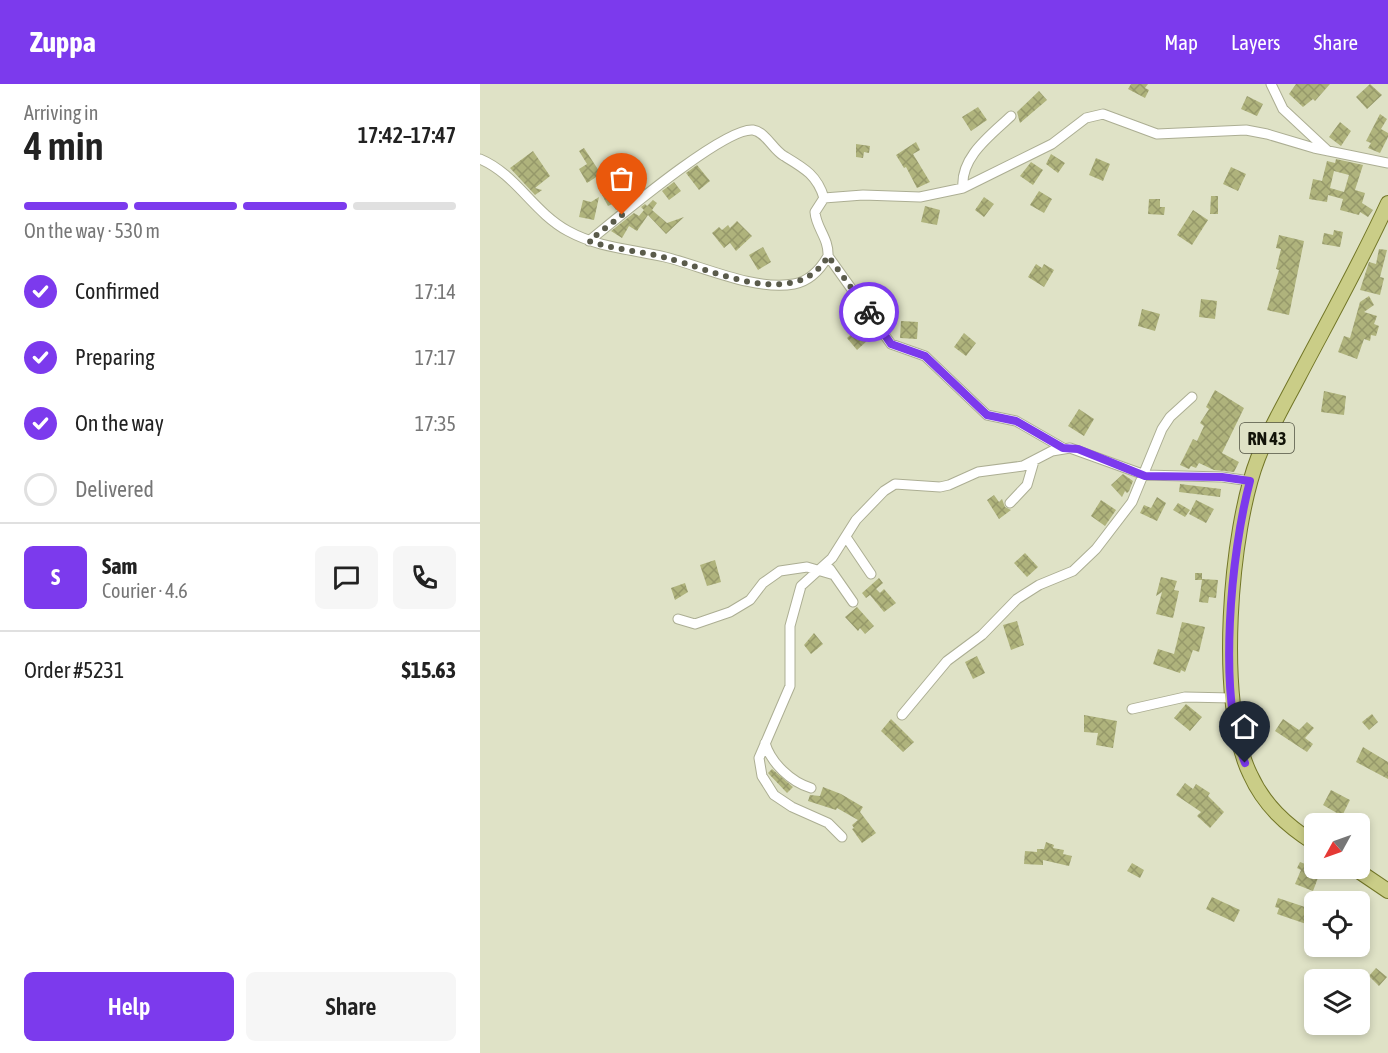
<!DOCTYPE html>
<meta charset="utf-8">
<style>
:root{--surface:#fff;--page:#f6f6f6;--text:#222;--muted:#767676;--line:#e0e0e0;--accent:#7c3aed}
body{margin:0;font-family:"Asap Condensed",sans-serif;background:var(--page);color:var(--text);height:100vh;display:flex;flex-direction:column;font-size:22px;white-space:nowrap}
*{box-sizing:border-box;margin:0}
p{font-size:20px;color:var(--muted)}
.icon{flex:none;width:33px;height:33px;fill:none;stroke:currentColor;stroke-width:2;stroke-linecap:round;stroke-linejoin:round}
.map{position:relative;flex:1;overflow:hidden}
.side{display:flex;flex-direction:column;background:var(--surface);width:480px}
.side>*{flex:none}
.needle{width:39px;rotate:230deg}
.buttons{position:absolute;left:824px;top:729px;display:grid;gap:12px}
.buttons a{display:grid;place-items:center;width:66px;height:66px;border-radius:9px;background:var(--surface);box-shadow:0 3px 9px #0003;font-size:30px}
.pin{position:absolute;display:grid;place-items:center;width:51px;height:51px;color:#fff;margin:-62px -26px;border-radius:50% 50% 50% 0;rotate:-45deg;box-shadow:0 0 6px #0007}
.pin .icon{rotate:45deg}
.courier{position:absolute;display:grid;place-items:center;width:60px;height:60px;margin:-30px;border:4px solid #7c3aed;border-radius:50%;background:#fff;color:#222;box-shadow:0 2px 8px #0007}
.headline em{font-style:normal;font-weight:600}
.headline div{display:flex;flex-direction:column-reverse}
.headline{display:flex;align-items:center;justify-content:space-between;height:102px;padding:0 24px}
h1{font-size:39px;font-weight:600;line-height:45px}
.bar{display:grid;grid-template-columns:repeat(4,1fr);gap:9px 6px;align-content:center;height:72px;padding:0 24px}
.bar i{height:8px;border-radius:4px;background:var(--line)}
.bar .current{background:var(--accent)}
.bar p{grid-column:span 4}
.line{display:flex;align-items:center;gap:15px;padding:0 24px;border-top:2px solid var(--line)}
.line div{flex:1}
.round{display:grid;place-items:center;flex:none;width:63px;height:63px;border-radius:9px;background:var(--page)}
ol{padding:0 24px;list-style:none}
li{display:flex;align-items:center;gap:18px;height:66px}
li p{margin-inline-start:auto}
li .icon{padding:6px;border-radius:50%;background:var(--accent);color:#fff;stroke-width:4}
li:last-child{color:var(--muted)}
li i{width:33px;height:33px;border:3px solid var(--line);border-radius:50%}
.action{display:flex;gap:12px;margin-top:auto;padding:12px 24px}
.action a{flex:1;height:69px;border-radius:9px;background:var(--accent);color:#fff;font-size:24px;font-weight:600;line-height:69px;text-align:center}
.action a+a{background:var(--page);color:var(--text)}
header{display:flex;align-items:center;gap:36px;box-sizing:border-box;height:84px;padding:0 30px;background:var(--accent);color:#fff}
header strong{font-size:28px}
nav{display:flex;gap:33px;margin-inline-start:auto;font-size:21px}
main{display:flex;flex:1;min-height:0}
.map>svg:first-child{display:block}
.building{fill:url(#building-cross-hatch);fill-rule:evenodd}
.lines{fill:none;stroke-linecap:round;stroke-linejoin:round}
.minor-casing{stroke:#acae93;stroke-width:11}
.primary-casing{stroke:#727627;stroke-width:16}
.minor{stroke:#fff;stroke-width:9}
.primary{stroke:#cacd87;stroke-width:14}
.done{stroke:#5a5b4b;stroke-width:6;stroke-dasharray:0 10.8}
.route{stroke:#7c3aed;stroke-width:8}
.labels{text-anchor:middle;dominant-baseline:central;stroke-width:4.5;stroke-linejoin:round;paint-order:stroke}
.shield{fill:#dfe2c6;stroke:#505142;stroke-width:1.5}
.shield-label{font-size:18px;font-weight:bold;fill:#121309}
</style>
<header>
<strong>Zuppa</strong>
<nav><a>Map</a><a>Layers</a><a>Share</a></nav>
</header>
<main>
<section class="side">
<div class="headline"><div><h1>4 min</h1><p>Arriving in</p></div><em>17:42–17:47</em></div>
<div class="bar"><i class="current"></i><i class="current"></i><i class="current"></i><i></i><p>On the way · 530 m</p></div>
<ol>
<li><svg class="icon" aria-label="check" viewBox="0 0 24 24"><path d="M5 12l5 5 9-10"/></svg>Confirmed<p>17:14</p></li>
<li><svg class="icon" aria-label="check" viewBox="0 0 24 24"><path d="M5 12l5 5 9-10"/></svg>Preparing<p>17:17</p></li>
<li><svg class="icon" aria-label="check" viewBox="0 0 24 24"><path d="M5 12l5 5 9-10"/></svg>On the way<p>17:35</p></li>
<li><i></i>Delivered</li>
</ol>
<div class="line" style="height:108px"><b class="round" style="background:var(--accent);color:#fff">S</b><div><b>Sam</b><p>Courier · 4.6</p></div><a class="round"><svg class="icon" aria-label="chat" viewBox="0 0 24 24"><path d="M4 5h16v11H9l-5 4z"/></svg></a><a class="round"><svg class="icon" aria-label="phone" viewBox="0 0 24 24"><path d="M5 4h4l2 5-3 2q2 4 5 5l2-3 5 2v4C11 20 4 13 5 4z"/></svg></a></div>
<div class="line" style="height:78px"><div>Order #5231</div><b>$15.63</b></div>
<div class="action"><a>Help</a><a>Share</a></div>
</section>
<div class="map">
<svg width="908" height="969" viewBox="0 0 908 969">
<defs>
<pattern id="building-cross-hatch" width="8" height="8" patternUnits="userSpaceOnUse" patternTransform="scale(1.5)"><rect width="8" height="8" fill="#afb37c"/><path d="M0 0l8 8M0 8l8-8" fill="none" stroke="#96996a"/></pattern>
</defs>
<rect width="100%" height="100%" fill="#dfe2c6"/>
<!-- building -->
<path class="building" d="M651 0H668L665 4 669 6 665 14 648 5Z
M816 0H850L835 17 833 15 823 23 809 10Z
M890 0 902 11 887 25 876 13Z
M559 7 567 16 540 39 537 28Z
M767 12 783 20 777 32 761 25Z
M498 23 507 36 491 47 482 33Z
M900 30 907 35 901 45 908 49V53L900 69 888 64 891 59 886 57Z
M860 38 871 47 861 62 849 53Z
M436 58 440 66 433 70 450 98 437 104 426 83 424 84 416 71Z
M376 60 390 62 389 69 384 68 383 74 376 73Z
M104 64 121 90 107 99 99 85 107 80 99 67Z
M53 67 70 92 55 104 62 106 55 111 30 84Z
M571 70 585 79 578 89 566 80Z
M616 74 630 80 623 97 609 91Z
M856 75 883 81 875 106 885 109 882 119 893 126 888 133 880 128 879 131 860 126 863 115 848 111 847 118 829 115 833 95 842 97 847 77 855 79ZM854 87 869 91 864 108 850 104Z
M551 78 563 86 553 101 540 92Z
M217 81 230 97 219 106 206 89Z
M751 83 766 90 758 107 743 100Z
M194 98 201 107 189 116 182 107Z
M136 104 143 121 136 126 132 120 128 122 122 111Z
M559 107 572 115 564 129 550 121Z
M731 112H738V130H730Z
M119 113 114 136 99 133 103 116 111 118Z
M504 113 514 120 504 133 495 126Z
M669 115H680V123H685L684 131 668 130Z
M173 116 177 119 172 126 187 139 204 133 186 150 168 131 157 147 149 142 142 154 131 147 154 129 159 132 164 126 161 123 165 120 167 122Z
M445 122 460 126 457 141 441 138Z
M713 126 728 136 712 161 697 151Z
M257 137 272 152 256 167 250 159 244 164 232 149 239 143 242 146 248 141 250 144Z
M854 146 863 148 860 163 842 160 844 149 853 151Z
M799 151 824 157 809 231 787 226 799 186 796 185 801 165 796 164Z
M283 163 291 178 278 186 269 171Z
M899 165 907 166 900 193 904 194 900 211 880 206 889 178 896 180Z
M556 180 562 184 564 180 574 186 564 203 548 193Z
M889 212 894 221 884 228 897 232 894 240 899 242 896 252 891 251 890 257 884 255 877 275 858 268 864 252 870 254 880 218Z
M721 215 737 217 735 235 719 233Z
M662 225 680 230 675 247 658 242Z
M421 237 438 238 437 255 420 254Z
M385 238 390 243 382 250 388 256 377 266 367 254Z
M484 249 496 259 486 272 474 263Z
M735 306 764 324 742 369 759 378 754 388 734 386 719 379 716 384 711 382 709 385 700 381 713 355 717 357 724 342 720 339 729 325 726 323Z
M844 307 866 312 864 331 841 328Z
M599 325 614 335 604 352 588 342Z
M643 390 653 397 649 407 647 409 645 407 642 413 631 401Z
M700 400 741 405 740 413 699 408Z
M514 411 519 418 522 415 525 423 531 426 519 435 507 416Z
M677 413 686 419 677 437 660 429 664 421 671 424Z
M621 416 636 426 625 442 611 432Z
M716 416 734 425 726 439 709 430Z
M698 419 710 426 705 433 693 426Z
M545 469 558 483 547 493 534 479Z
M235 476 241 498 227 502 220 481Z
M715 489H722V495L738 496 736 514 729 513 728 519 719 518 722 496H715Z
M681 493 697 497 694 506 699 507 693 534 676 530 682 508 676 512Z
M399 494 403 499 396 505 400 509 404 505 416 519 404 528 390 511 386 514 382 509Z
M205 499 208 508 195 516 191 504Z
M377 523 394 542 385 550 380 544 378 547 365 533Z
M537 537 544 561 531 566 523 541Z
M702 538 725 543 719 568 713 566 705 588 701 586 700 589 673 580 678 565 694 570Z
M334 549 343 560 331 570 324 561Z
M497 572 505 589 493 595 485 578Z
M706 620 722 633 710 647 694 634Z
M892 630 898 638 889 646 882 638Z
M604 631 637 637 633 664 616 661 618 649 604 648Z
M411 635 434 658 423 668 401 647Z
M803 635 819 646 827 638 834 644 825 654 833 660 827 668 795 647Z
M883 663 908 678V695L876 678Z
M292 685 313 703 307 709 288 689Z
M705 699 713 705 716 700 730 709 728 712 744 728 730 744 717 732 721 728 696 711Z
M343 703 361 710 383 723 380 728 396 749 382 759 372 745 374 744 372 741 378 736 357 724 356 726 328 717 330 711 340 712Z
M851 706 870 716 862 732 843 721Z
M566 758 574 761 573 764 584 766 583 770 592 772 589 782 563 776V781L544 780 545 767 557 768V765H564Z
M820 778 841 786 833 807 815 800 821 786 817 784Z
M652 779 664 786 660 794 647 787Z
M732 813 760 826 754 838 726 825Z
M798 814 834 826 832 842 797 830 799 824 795 823Z
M896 884 907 893 899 902 889 892Z"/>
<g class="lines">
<defs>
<path id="minor" d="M791 0 803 25 848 67
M0 75C36 90 53 128 88 147 119 164 151 165 185 173 222 182 274 207 314 200 330 197 340 186 348 172 349 154 336 144 335 128L344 114 383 111 440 113 483 104 572 60 606 34 623 30 677 50 766 46 787 50 834 64 908 79
M483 104C480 73 511 51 531 32
M109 157C135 136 244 43 273 46 286 48 293 66 304 72 324 84 337 91 344 114
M348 172 411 260 445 272 507 331 536 337 583 364
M530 419 547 401 554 377
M366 453 391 490
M350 485 373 518
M198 535 215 540 250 528 270 516 283 499 300 487 327 483 351 490
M652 625 705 613 752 614
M422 631 467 577 502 551 537 515 559 501 593 487 616 465 652 418 682 345 690 333 712 313
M285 659C291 679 311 698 331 704
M362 753 348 739 312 723 294 711 282 692 279 674 310 602V542L321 502 352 474 376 436 404 407 415 400 460 403 469 401 498 388 543 382 572 367 590 364 665 391 742 393 770 397"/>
<path id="primary" d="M834 759C806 741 784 721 770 690 736 620 750 446 778 374 789 346 805 319 819 292 849 235 881 178 908 119
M874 784 908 807"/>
</defs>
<!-- minor casing -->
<use href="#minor" class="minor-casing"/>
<!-- primary casing -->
<use href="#primary" class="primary-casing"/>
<!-- minor -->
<use href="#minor" class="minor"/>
<!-- primary -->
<use href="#primary" class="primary"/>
</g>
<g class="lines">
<!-- done -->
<path class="done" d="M142 131 109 157C135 166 161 167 187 174 234 186 316 228 348 172L389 228"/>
<!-- route -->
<path class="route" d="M389 228 411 260 445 272 507 331 536 337 583 364 598 365 665 392 742 393 770 397C751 468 737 611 765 679"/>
</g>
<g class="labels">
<!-- shield labels -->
<rect class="shield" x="760" y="339" width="54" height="30" rx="4.5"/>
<g class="shield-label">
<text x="787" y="354">RN 43</text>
</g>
</g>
</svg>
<div class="buttons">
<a><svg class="needle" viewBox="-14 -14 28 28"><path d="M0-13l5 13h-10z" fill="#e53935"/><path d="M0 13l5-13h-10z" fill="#767676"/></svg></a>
<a><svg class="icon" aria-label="locate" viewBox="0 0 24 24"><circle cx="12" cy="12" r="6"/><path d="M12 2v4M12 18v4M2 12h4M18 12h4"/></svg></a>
<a><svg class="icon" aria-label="layers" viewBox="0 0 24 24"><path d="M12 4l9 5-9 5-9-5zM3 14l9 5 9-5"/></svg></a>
</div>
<div class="pin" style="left:142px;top:131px;background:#ea580c"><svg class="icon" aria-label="bag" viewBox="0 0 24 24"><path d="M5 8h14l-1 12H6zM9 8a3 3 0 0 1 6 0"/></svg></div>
<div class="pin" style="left:765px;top:679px;background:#1f2937"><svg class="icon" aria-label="home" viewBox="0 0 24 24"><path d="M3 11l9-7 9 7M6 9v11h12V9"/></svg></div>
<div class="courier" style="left:389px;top:228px"><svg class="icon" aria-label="bike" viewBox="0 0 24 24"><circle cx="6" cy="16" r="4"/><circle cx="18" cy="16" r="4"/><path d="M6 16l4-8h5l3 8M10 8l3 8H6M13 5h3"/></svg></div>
</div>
</main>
